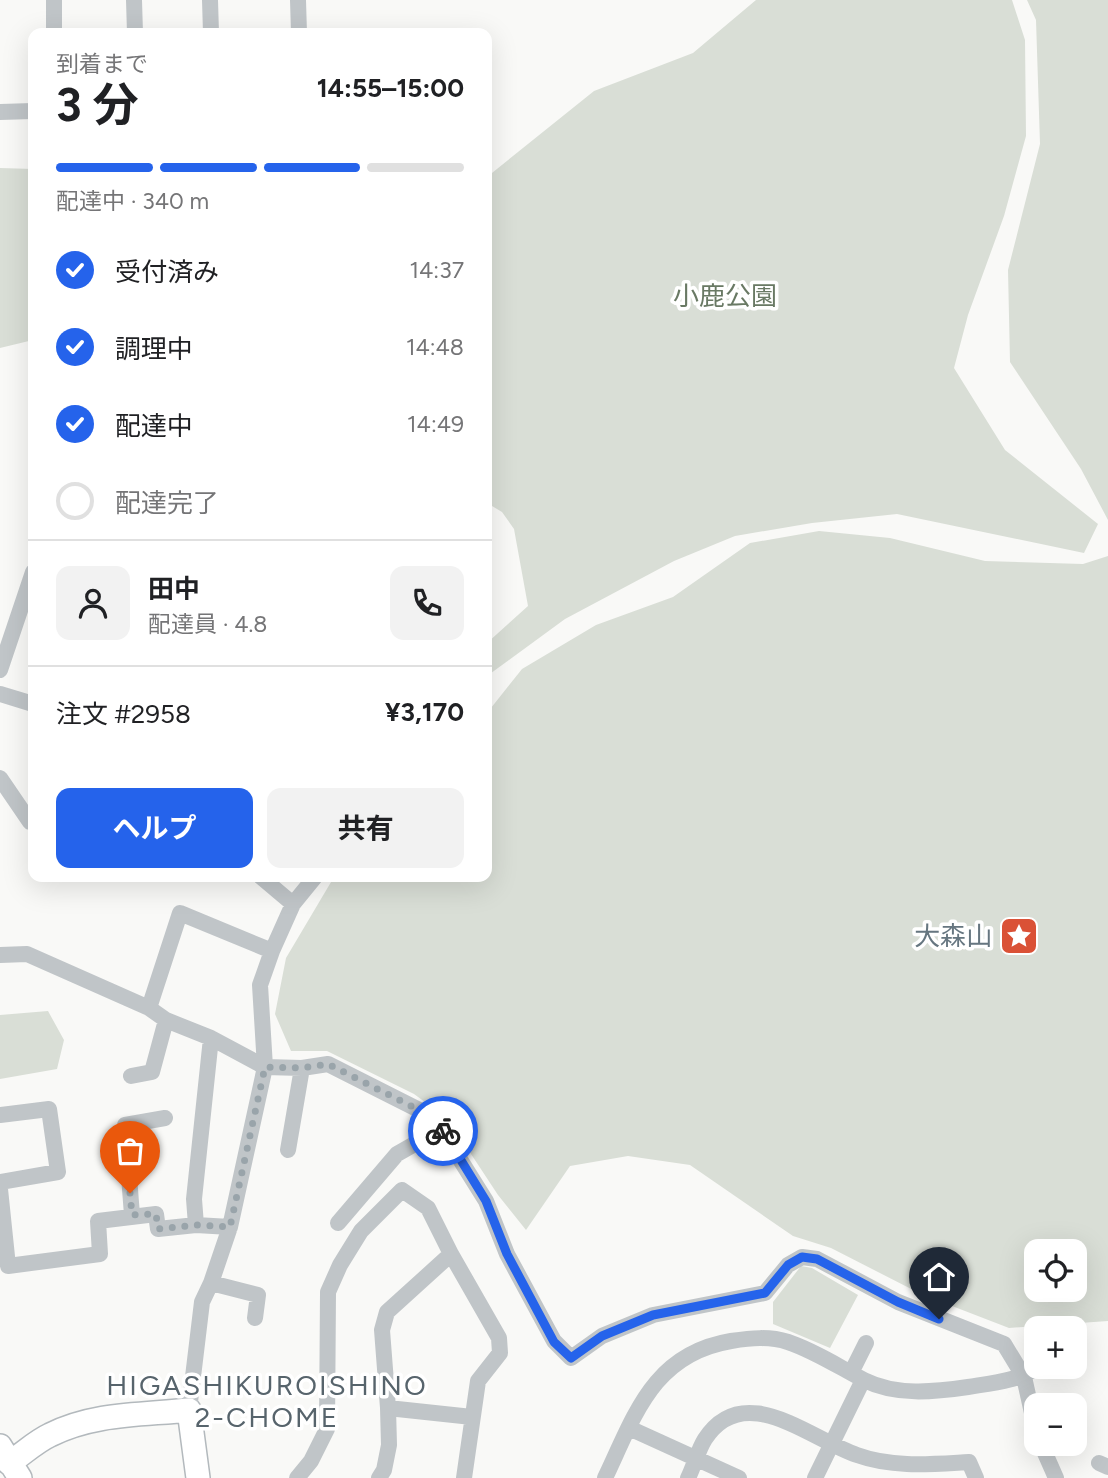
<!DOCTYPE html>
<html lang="ja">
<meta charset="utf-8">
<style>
:root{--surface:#fff;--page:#f2f2f2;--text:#202124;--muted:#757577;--line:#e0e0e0;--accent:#2563eb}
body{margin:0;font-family:Figtree,"Noto Sans JP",sans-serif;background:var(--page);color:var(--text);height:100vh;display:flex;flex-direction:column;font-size:26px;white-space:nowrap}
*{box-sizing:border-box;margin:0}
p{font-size:23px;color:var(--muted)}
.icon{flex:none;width:38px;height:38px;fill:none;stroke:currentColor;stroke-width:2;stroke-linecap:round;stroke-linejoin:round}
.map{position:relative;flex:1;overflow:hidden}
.panel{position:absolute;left:28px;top:28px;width:464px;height:854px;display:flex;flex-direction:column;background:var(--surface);border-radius:14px;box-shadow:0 7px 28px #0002}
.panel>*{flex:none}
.fabs{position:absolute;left:1024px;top:1239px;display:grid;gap:14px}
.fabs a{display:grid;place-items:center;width:63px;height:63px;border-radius:14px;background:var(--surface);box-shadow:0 7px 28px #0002;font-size:35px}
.pin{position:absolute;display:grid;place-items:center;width:60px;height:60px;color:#fff;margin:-72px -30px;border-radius:50% 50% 50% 0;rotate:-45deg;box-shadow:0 0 7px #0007}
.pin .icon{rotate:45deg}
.courier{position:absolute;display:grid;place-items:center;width:70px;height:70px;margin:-35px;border:5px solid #2563eb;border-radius:50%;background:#fff;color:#222;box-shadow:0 2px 9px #0007}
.summary em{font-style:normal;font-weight:700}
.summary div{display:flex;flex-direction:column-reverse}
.summary{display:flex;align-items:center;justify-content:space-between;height:119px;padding:0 28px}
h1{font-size:46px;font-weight:700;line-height:52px}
.bar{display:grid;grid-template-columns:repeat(4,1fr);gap:10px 7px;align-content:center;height:84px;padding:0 28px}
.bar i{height:9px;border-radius:5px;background:var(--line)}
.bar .current{background:var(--accent)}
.bar p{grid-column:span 4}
.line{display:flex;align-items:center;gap:18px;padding:0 28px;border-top:2px solid var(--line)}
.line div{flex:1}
.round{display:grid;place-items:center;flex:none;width:74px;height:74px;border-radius:14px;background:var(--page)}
ol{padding:0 28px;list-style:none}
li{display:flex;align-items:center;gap:21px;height:77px}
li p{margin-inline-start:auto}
li .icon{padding:7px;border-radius:50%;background:var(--accent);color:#fff;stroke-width:4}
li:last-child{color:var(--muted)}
li i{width:38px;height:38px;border:4px solid var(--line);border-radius:50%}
.cta{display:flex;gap:14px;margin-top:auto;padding:14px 28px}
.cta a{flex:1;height:80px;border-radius:14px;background:var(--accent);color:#fff;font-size:28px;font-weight:700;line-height:80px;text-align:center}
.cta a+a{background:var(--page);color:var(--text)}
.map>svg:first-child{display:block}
.green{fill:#d9ded6;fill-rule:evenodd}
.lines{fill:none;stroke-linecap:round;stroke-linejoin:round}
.secondary-casing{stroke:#b3b9bd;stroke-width:26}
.street{stroke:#c0c5c8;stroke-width:16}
.secondary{stroke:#fff;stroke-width:23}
.done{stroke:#99a4aa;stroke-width:7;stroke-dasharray:0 12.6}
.route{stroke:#2563eb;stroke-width:9}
.labels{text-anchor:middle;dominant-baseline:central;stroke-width:7;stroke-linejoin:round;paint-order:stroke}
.park-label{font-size:26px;fill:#697964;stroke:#fff}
.poi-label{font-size:26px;fill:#667680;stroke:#fff;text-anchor:end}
.neighbourhood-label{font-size:28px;letter-spacing:2px;fill:#57646c;stroke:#fff}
</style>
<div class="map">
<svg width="1108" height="1478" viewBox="0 0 1108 1478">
<rect width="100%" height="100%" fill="#f9f9f7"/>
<!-- green -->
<path class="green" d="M756 0H1012L1025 40 1026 136 1004 216 968 315 954 368 1005 450 1098 524 1084 553 897 514 812 523 735 536 674 561 565 619 487 676V643L528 606 514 529 502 512 487 503V177L594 91 693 53Z
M1027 0H1108V520L1081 469 1010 362 1008 270 1040 144 1036 20Z
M0 168 33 169V340L0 348Z
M819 531 890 538 985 561 1083 564 1108 556V1321L1009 1328 921 1294 831 1248 793 1236 690 1165 628 1156 570 1166 526 1230 498 1195 448 1119 414 1094 327 1051H291L275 1014 286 958 334 877H486L487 713 522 669 596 625 673 597 750 543ZM1074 1251V1290H1036V1251Z
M48 1011 64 1040 57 1069 0 1079V1015Z
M801 1266 812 1268 858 1295 830 1348 773 1324V1302Z"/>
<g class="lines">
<defs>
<path id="secondary" d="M0 1446 20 1478
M9 1463C23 1454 35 1442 50 1435 94 1413 141 1415 189 1410L198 1478"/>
</defs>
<!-- secondary casing -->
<use href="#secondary" class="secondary-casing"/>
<!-- street -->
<path class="street" d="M54 0V33
M134 0 135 33
M210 0 211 33
M298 0 299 33
M0 112 33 111
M0 670 33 572
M0 694 33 704
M0 778 30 822 33 820
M261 877 293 904
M0 955 27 954 149 1008 166 1020 211 1038 265 1067 302 1068 328 1064 427 1114 441 1129 486 1201 507 1254 554 1341 571 1358 602 1336 653 1315 765 1293 788 1265 802 1257 817 1259 898 1302 1004 1344 1024 1377 1036 1431
M149 1008 180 913 272 951
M131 1076 152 1072 166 1020
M0 1115 49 1109 58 1172 0 1182
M288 1150 302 1068
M0 1189 8 1266 100 1254 98 1221 156 1214 158 1229 196 1225 230 1227
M132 1215 125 1125 165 1118
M338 1223 397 1154 441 1129
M196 1225 194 1199 211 1038
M211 1283 258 1295 255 1318
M1074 1345 1078 1344
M852 1371 866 1343
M388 1408 472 1417
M189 1410 202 1302 211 1283 230 1227 265 1067 260 985 272 951 293 904 315 877
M629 1428 739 1478
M1041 1444 1056 1478
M1099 1463 1108 1467
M297 1478 311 1461 327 1429 328 1292 340 1265 361 1231 402 1190 428 1208 451 1254 499 1338 500 1353 478 1381 464 1478
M379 1478 384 1470 389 1445 388 1408 382 1330 387 1312 451 1254
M605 1478C635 1415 653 1354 731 1341 751 1338 769 1336 788 1342 815 1351 839 1367 864 1380 896 1396 934 1392 968 1387 993 1383 1018 1381 1038 1367
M688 1478C694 1466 698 1450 705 1439 744 1379 810 1439 857 1455 893 1468 932 1464 969 1462L976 1478
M815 1478 863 1380"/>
<!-- secondary -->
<use href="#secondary" class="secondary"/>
</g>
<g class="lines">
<!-- done -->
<path class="done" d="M130 1193 132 1215 156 1214 158 1229 196 1225 230 1227 265 1067 302 1068 328 1064 427 1114 443 1131"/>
<!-- route -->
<path class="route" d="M443 1131 486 1201 507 1254 554 1342 571 1358 602 1336 653 1315 765 1293 788 1265 802 1257 817 1259 898 1302 939 1319"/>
</g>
<!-- icons -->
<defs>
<symbol id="sight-square" viewBox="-11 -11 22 22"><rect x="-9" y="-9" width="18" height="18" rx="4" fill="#da5136" stroke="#fff"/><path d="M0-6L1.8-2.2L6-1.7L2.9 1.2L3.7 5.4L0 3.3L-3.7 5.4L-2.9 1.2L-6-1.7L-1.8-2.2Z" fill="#fff"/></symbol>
</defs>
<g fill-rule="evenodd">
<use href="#sight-square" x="997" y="914" width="44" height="44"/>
</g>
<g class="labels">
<!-- park labels -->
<g class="park-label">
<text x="725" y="296">小鹿公園</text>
</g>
<!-- poi labels -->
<g class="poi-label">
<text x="992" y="936">大森山</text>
</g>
<!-- neighbourhood labels -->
<g class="neighbourhood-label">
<text x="267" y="1385">HIGASHIKUROISHINO<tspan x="267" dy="32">2-CHOME</tspan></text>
</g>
</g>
</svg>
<div class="fabs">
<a><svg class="icon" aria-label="locate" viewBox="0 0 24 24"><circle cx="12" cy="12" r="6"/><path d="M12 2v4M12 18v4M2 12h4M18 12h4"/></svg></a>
<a>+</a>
<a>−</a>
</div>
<div class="pin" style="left:130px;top:1193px;background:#ea580c"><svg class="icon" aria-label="bag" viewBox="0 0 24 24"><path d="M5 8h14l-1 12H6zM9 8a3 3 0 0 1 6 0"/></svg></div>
<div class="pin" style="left:939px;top:1319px;background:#1f2937"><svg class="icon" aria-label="home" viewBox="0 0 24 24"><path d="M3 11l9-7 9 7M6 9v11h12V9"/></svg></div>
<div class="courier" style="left:443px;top:1131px"><svg class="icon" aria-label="bike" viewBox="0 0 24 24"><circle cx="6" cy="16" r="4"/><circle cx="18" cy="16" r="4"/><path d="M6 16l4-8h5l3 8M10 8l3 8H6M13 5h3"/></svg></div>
<section class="panel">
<div class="summary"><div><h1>3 分</h1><p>到着まで</p></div><em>14:55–15:00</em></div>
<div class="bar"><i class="current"></i><i class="current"></i><i class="current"></i><i></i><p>配達中 · 340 m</p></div>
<ol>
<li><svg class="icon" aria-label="check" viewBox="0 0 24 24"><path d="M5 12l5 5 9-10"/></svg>受付済み<p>14:37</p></li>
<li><svg class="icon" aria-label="check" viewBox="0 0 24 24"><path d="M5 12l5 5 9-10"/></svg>調理中<p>14:48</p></li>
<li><svg class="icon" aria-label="check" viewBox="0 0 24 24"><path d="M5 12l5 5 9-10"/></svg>配達中<p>14:49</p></li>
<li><i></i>配達完了</li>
</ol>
<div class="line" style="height:126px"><a class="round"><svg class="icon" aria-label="person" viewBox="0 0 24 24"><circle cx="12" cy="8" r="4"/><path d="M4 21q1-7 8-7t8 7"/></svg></a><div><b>田中</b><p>配達員 · 4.8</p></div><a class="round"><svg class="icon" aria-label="phone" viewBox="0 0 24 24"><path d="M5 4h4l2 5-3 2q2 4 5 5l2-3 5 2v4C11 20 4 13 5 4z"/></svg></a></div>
<div class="line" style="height:91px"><div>注文 #2958</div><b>¥3,170</b></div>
<div class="cta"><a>ヘルプ</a><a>共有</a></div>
</section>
</div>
